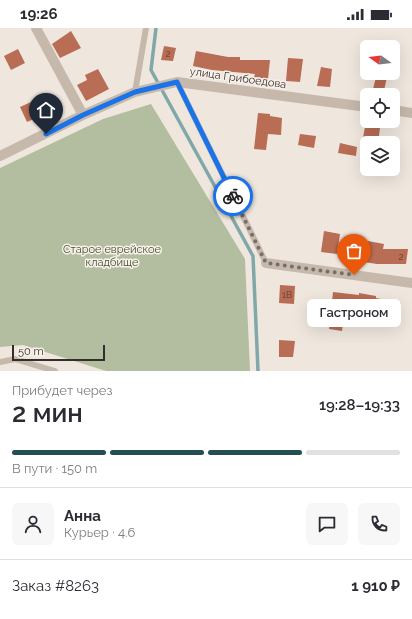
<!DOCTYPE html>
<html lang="ru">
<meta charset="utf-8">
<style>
:root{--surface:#fff;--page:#f7f7f7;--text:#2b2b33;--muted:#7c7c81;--line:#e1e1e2;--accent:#244e52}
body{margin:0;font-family:Raleway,sans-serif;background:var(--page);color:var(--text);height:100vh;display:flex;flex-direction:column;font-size:15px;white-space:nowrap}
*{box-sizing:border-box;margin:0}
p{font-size:13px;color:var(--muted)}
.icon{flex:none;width:22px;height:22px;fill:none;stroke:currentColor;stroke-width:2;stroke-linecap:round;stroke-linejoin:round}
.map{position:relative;height:343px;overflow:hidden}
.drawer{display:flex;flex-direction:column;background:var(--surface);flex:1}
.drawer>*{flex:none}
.needle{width:26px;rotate:285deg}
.buttons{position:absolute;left:360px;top:12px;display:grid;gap:8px}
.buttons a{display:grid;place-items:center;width:40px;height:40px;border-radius:6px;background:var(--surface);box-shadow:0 4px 16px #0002;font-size:20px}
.scale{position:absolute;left:12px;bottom:10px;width:93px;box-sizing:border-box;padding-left:4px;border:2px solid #352d29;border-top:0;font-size:11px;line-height:14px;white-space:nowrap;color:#352d29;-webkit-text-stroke:3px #f8f1ea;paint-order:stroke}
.pin{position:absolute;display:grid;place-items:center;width:34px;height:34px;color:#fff;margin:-41px -17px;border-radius:50% 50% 50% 0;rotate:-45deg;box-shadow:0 0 4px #0007}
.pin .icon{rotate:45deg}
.courier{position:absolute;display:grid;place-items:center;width:40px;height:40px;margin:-20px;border:3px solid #1a73e8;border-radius:50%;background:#fff;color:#222;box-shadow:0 1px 5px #0007}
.bubble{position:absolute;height:28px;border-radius:6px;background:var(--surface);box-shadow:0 4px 16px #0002;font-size:13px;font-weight:600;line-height:28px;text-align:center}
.summary em{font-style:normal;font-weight:600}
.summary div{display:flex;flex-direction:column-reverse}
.summary{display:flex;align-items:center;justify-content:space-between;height:68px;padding:0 12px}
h1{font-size:26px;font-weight:600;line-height:30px}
.bar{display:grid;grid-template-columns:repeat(4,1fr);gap:6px 4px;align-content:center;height:48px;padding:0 12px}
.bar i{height:5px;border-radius:3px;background:var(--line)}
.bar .on{background:var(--accent)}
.bar p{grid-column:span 4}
.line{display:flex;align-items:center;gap:10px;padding:0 12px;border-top:1px solid var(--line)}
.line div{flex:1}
.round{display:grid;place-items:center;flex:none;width:42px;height:42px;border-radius:6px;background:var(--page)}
.status{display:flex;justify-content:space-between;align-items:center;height:28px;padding:0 20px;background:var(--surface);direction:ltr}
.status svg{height:11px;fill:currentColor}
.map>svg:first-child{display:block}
.green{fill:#b3bda0}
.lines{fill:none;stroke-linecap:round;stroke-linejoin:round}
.stream{stroke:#80a7a9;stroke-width:3.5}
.building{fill:#b86d54}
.lane{stroke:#c6b8ab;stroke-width:6}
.street{stroke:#c6b8ab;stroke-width:10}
.done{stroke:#766e68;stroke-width:4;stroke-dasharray:0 7.2}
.route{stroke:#1a73e8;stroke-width:5}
.labels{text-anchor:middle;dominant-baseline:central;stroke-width:3;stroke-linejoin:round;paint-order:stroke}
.number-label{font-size:9px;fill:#563d34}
.street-label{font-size:11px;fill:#352d29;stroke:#f8f1ea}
.park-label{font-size:11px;fill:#445030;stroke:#f8f1ea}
</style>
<div class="status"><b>19:26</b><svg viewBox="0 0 49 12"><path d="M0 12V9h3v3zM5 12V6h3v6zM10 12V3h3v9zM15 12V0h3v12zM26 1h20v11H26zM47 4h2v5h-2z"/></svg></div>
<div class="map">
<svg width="412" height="343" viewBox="0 0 412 343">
<rect width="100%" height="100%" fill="#efe7de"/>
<!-- green -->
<path class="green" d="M151 76 245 231 250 343H106L23 317 0 319V140L103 91Z"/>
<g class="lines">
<!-- stream -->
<path class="stream" d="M156 0 151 42 253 228 258 343"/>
</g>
<!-- building -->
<path class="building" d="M71 3 81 20 60 30 52 16Z
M164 18 176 20 173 33 161 32Z
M18 21 25 35 11 42 4 28Z
M196 23 228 29H240V32H270L268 51 254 49 255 46 212 42 193 38Z
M288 30 303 31 300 54 286 53Z
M321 39 332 41 330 59 317 58Z
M98 41 109 61 86 73 77 57 87 52 85 47Z
M377 45H388L383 67 372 65Z
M42 69 49 84 27 94 20 79Z
M258 85 270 86V88L282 90 281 107 268 106 266 122 254 121Z
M365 99 380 100 378 115H362Z
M300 106 316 108 314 120 298 117Z
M340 115 357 119 356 128 338 125Z
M324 203 340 206 337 226 321 224Z
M368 213 384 216 383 221H408L406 236H377L364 234Z
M280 257 295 258 294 276 279 275Z
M333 264 359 267V265L376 268V270L401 275 399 295 384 292 385 285 345 279 342 303 329 301Z
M279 312 295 313 293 329H279Z"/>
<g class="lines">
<!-- lane -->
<path class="lane" d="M177 54 266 235
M135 64 146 0
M0 334 15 331 55 343"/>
<!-- street -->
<path class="street" d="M36 0 83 87
M393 82 412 85
M0 128 83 87 135 64 177 54 367 79
M266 235 412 255"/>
</g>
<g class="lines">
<!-- done -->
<path class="done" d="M233 168 266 235 354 247"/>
<!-- route -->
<path class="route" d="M46 106 83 87 135 64 177 54 233 168"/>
</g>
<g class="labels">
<!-- number labels -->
<g class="number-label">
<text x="168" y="26">2</text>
<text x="401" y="229">2</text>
<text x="287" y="267">1В</text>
</g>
<!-- street labels -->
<g class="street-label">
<text transform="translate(238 50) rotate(8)">улица Грибоедова</text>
</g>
<!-- park labels -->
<g class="park-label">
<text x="112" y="221">Старое еврейское<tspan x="112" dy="13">кладбище</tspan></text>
</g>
</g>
</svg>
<div class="buttons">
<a><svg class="needle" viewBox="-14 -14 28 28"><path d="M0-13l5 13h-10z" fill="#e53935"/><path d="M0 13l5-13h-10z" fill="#7c7c81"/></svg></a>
<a><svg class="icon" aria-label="locate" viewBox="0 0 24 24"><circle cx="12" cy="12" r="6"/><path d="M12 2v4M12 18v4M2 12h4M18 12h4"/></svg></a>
<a><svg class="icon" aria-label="layers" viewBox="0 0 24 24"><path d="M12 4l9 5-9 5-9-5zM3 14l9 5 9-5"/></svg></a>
</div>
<div class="scale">50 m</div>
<div class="pin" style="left:354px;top:247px;background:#ea580c"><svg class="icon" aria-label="bag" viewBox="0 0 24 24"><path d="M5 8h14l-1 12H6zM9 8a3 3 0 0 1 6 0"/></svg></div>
<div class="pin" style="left:46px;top:106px;background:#1f2937"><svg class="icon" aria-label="home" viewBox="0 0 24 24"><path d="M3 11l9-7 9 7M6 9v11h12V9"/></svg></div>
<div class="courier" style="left:233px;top:168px"><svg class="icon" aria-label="bike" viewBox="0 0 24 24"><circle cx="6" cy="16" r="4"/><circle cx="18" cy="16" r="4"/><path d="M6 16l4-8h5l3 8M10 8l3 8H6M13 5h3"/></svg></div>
<div class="bubble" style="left:307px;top:271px;width:94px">Гастроном</div>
</div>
<section class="drawer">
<div class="summary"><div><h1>2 мин</h1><p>Прибудет через</p></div><em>19:28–19:33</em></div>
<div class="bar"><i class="on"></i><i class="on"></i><i class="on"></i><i></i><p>В пути · 150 m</p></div>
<div class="line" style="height:72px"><a class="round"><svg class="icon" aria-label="person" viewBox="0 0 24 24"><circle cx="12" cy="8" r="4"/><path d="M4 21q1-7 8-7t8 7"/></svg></a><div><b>Анна</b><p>Курьер · 4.6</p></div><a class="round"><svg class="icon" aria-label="chat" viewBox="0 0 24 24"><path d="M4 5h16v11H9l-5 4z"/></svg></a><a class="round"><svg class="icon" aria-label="phone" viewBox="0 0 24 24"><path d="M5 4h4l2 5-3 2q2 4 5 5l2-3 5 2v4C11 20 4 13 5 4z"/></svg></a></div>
<div class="line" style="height:52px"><div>Заказ #8263</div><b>1 910 ₽</b></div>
</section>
